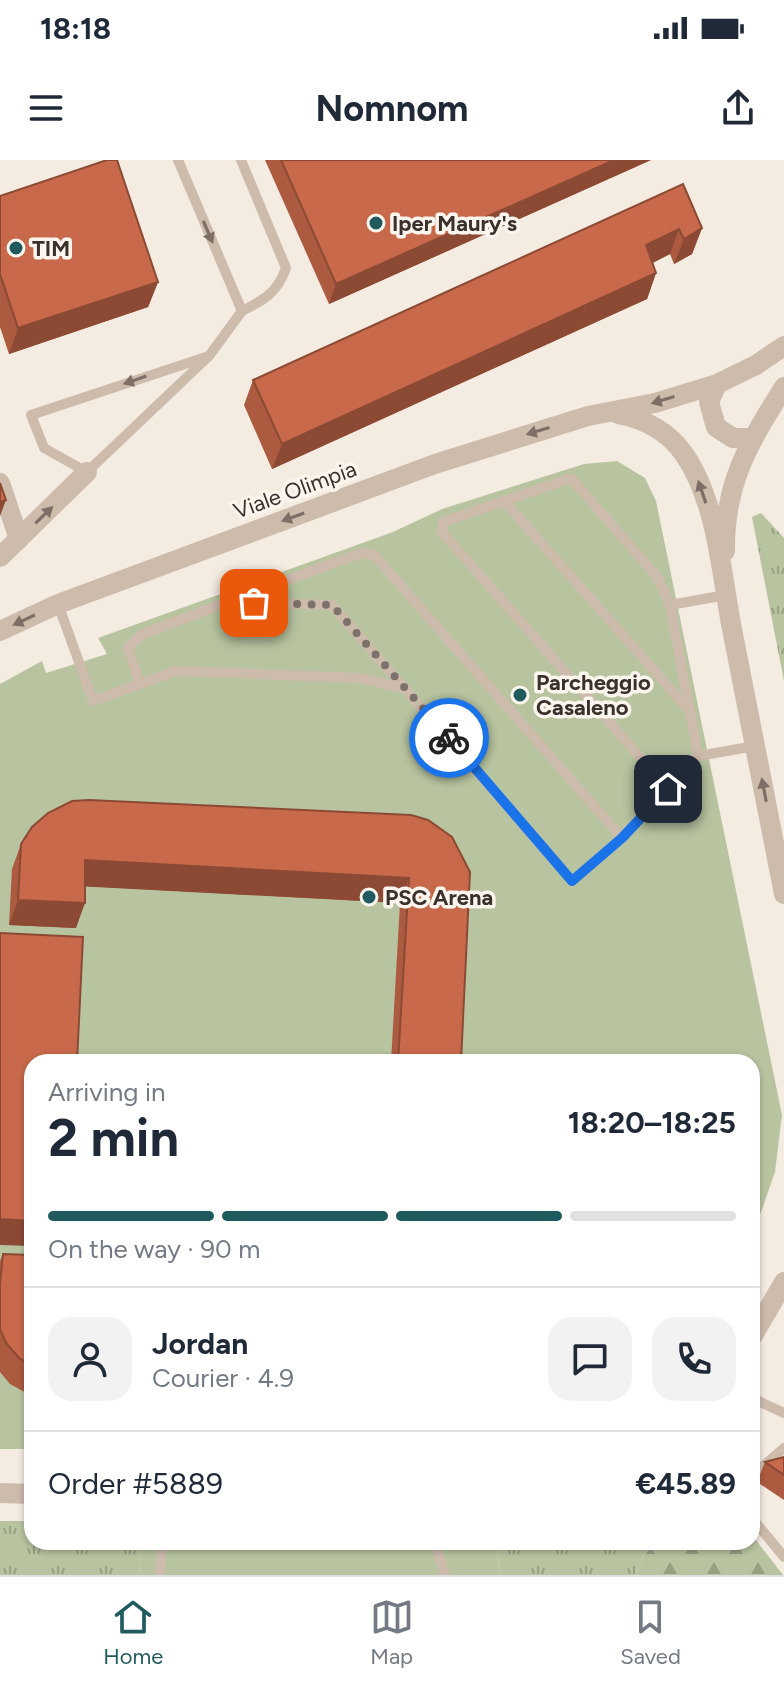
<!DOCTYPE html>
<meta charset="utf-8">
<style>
:root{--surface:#fff;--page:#f2f2f3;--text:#1f2937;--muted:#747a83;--line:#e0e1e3;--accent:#1f5a5e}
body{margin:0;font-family:Figtree,sans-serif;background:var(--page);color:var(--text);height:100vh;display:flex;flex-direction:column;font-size:30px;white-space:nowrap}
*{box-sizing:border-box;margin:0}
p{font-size:26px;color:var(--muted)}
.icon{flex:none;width:44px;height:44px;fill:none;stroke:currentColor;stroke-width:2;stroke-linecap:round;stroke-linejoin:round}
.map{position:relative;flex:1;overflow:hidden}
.sheet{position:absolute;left:24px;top:894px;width:736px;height:496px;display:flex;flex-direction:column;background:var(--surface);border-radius:24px;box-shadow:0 2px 6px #0004}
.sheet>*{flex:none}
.pin{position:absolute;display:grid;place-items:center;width:68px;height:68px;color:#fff;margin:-34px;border-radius:16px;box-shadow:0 4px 12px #0006}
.courier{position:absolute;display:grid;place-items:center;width:80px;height:80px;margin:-40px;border:6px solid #1a73e8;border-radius:50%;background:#fff;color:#222;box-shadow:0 2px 10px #0007}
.head em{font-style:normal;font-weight:700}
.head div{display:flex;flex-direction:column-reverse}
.head{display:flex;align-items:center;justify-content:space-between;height:136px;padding:0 24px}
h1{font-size:52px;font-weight:700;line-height:60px}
.bar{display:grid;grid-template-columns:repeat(4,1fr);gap:12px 8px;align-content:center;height:96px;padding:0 24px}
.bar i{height:10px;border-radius:6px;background:var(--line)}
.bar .on{background:var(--accent)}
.bar p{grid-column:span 4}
.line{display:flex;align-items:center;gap:20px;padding:0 24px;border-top:2px solid var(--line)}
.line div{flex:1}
.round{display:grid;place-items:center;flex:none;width:84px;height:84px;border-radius:24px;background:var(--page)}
.status{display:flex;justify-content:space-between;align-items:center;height:56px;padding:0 40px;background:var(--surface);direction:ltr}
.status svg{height:22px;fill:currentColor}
header{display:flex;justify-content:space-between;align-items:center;height:104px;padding:0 24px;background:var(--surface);font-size:36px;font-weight:700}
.dock{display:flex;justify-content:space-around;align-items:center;height:112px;border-top:2px solid var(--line);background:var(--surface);font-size:22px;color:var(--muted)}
.dock a{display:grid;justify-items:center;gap:4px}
.dock .on{color:var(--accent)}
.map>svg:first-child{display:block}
.grass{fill:url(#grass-tufts)}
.forest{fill:url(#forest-firs)}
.park{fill:#b8c4a0}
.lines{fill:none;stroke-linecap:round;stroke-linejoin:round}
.service{stroke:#cdbbac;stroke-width:10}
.minor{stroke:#cdbbac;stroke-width:20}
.wall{fill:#ac5a40}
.shaded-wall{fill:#8c4a34}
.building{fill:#c8694b;stroke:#8c4a34;stroke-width:2}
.oneway{fill:#7d6f65}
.done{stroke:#7c716b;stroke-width:8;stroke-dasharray:0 14.4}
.route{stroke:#1a73e8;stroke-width:10}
.poi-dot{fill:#1f5a5e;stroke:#fbf5ee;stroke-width:3}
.labels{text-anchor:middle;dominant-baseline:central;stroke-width:7;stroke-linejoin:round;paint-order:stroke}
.poi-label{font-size:22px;font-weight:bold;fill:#3b302b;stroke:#fbf5ee;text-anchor:start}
.street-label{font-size:22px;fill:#3b302b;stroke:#fbf5ee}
</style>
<div class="status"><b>18:18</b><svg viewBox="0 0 49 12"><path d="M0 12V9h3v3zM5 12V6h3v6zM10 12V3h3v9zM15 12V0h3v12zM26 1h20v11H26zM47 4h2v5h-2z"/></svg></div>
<header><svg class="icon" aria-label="menu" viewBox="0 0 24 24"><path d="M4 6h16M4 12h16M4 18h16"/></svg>Nomnom<svg class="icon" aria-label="share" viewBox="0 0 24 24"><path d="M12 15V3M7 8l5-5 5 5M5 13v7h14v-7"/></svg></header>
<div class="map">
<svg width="784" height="1415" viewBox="0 0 784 1415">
<defs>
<pattern id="grass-tufts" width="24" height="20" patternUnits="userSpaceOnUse" patternTransform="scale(2)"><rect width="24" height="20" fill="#b8c4a0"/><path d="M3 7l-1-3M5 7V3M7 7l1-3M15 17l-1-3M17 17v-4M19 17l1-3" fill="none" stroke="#97a083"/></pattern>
<pattern id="forest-firs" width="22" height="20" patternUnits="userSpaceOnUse" patternTransform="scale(2)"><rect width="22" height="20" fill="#b8c4a0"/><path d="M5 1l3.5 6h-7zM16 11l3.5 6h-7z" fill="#97a083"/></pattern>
</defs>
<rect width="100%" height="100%" fill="#f4ebe1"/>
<!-- grass -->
<path class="grass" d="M761 353 784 378V521L752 357Z
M0 1361H32V1382H142L139 1415H0Z
M495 1382H657L642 1397 635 1415H501Z"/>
<!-- forest -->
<path class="forest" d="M752 1375 783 1415H635L642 1397 657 1382H752Z"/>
<!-- park -->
<path class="park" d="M617 301 645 318 656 341 782 955 775 1012 752 1078V902H32V1289H0V524L42 501 46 513 107 494 98 478 393 372 442 349 584 304Z
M142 1382H495L501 1415H139Z"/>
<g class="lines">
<!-- service -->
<path class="service" d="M178 0 242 151C264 140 278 132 286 108L241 0
M209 196 31 255 44 288 87 312 209 196 242 151
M504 341 571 318 658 418 670 445 698 596
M233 440 361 393 374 395 622 678
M58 444 93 541 140 524
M670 445 726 435
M406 529 361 518 175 511 140 524 128 488 141 475 227 442 332 445 572 721 622 678 698 596 755 586
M668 629 442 372 443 362 504 341 690 551
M752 1238 784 1253
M752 1316 784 1288
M752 1358 784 1397
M435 1382 445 1415
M160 1415 162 1382"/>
<!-- minor -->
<path class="minor" d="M717 224 709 242 716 267 733 278H753
M618 254C644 259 668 271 684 294 716 340 721 409 731 464 749 554 766 644 784 734
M0 323 19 379
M725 391C724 323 749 283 784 227
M0 397 87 312
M0 471 58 444 435 304 588 256 655 243 717 224 756 205 784 186
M752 1177 784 1122
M0 1333 32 1334"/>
</g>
<!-- wall -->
<path class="wall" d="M265 0H651L329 144Z
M683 24 702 68 692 94 674 104 670 94 652 103 656 113 647 139 272 309 244 245 253 220Z
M0 36 158 122 148 147 9 194 0 167Z
M411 655 461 902H391L400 743 85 726 76 768 9 765 12 709 21 684Z
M3 1094 32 1095V1235L28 1234 10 1224 0 1212V1101Z
M784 1297V1340L757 1322 765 1302Z"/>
<!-- shaded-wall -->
<path class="shaded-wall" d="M614 0H651L329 144 336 124Z
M702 68 692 94 674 104 684 79Z
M679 69 670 94 637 111 646 85Z
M656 113 647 139 272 309 282 284Z
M158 122 148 147 9 194 18 168Z
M6 340 0 356V342Z
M85 700 409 718 400 743 76 726Z
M18 740 85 743 76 768 9 765Z
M0 1059 32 1061V1086L0 1085Z
M32 1223V1235L28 1234Z"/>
<!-- building -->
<path class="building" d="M107 0H117L158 122 18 168 0 114V36Z
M281 0H614L336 124Z
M683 24 702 68 684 79 679 69 646 85 656 113 282 284 253 220Z
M0 323 6 340 0 342Z
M89 640 411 655 428 660 452 677 470 712 461 902H398L409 718 85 700V743L18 740 21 684 32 667 48 653 72 641Z
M0 773 83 777 77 902H32V1061L0 1059Z
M3 1094 32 1095V1206L19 1198 6 1183 0 1169V1124Z
M784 1297V1315L765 1302Z"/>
<!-- one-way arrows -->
<defs><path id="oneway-solid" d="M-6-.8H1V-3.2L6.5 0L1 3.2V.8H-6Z" transform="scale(2)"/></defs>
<g class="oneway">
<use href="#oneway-solid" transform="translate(208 72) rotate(67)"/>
<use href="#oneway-solid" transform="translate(135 220) rotate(161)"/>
<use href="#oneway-solid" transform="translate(663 240) rotate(163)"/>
<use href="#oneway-solid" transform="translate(538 271) rotate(163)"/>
<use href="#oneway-solid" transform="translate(702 332) rotate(-109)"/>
<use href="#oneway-solid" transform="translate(44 355) rotate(-44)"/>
<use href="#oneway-solid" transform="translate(293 357) rotate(160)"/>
<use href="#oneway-solid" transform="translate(24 460) rotate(155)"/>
<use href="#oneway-solid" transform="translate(764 630) rotate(-101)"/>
</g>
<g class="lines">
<!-- done -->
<path class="done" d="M254 443 332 445 449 578"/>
<!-- route -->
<path class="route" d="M449 578 572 721 622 678 668 629"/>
</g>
<!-- markers -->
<g class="poi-dot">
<circle cx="376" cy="63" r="8"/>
<circle cx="16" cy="88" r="8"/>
<circle cx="520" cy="535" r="8"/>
<circle cx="369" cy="737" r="8"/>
</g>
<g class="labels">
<!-- poi labels -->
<g class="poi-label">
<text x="392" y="63">Iper Maury's</text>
<text x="32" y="88">TIM</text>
<text x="536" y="522">Parcheggio<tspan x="536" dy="25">Casaleno</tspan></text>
<text x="385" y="737">PSC Arena</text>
</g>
<!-- street labels -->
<g class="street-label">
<text transform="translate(295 330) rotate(-20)">Viale Olimpia</text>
</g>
</g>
</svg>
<div class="pin" style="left:254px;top:443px;background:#ea580c"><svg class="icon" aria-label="bag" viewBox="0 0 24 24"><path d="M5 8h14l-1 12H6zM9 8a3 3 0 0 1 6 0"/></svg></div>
<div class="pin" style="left:668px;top:629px;background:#1f2937"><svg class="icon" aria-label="home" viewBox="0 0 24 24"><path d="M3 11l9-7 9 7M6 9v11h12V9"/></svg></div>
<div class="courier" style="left:449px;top:578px"><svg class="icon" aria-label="bike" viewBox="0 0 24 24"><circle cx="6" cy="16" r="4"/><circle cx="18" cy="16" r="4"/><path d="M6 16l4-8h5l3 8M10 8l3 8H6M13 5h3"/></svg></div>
<section class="sheet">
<div class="head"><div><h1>2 min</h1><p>Arriving in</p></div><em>18:20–18:25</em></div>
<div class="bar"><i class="on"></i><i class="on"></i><i class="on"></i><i></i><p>On the way · 90 m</p></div>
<div class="line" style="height:144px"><a class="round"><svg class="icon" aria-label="person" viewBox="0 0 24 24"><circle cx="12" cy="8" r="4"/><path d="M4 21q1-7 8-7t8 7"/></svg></a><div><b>Jordan</b><p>Courier · 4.9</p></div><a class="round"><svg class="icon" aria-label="chat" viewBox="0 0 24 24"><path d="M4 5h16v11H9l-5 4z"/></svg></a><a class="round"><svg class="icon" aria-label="phone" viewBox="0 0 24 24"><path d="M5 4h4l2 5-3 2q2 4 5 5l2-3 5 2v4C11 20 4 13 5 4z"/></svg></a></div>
<div class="line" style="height:104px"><div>Order #5889</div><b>€45.89</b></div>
</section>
</div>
<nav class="dock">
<a class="on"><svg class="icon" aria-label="home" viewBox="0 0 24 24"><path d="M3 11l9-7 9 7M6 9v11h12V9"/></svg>Home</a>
<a><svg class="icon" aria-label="map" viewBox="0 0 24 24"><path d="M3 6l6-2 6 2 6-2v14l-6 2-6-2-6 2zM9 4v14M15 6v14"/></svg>Map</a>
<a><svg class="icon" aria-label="saved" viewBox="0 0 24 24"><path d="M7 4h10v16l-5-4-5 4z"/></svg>Saved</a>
</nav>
